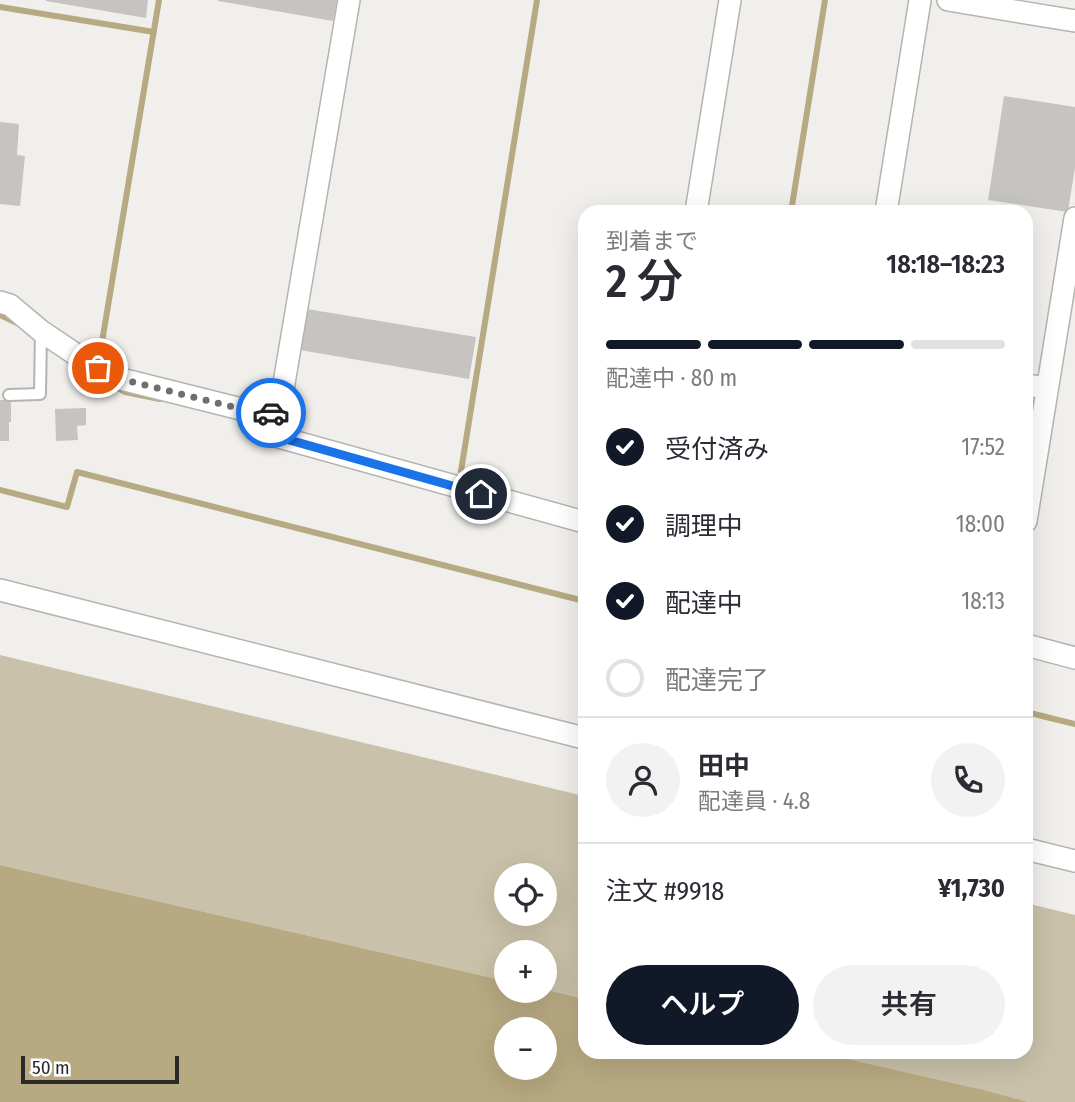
<!DOCTYPE html>
<html lang="ja">
<meta charset="utf-8">
<style>
:root{--surface:#fff;--page:#f2f2f3;--text:#2b2b33;--muted:#7c7c81;--line:#e1e1e2;--accent:#111827}
body{margin:0;font-family:"Fira Sans Condensed","Noto Sans JP",sans-serif;background:var(--page);color:var(--text);height:100vh;display:flex;flex-direction:column;font-size:26px;white-space:nowrap}
*{box-sizing:border-box;margin:0}
p{font-size:23px;color:var(--muted)}
.icon{flex:none;width:38px;height:38px;fill:none;stroke:currentColor;stroke-width:2;stroke-linecap:round;stroke-linejoin:round}
.map{position:relative;flex:1;overflow:hidden}
.sheet{position:absolute;left:578px;top:205px;width:455px;height:854px;display:flex;flex-direction:column;background:var(--surface);border-radius:21px;box-shadow:0 7px 28px #0002}
.sheet>*{flex:none}
.fabs{position:absolute;left:494px;top:863px;display:grid;gap:14px}
.fabs a{display:grid;place-items:center;width:63px;height:63px;border-radius:50%;background:var(--surface);box-shadow:0 7px 28px #0002;font-size:35px}
.scale{position:absolute;left:21px;bottom:18px;width:158px;box-sizing:border-box;padding-left:7px;border:4px solid #2b2a29;border-top:0;font-size:19px;line-height:24px;white-space:nowrap;color:#2b2a29;-webkit-text-stroke:5px #fff;paint-order:stroke}
.pin{position:absolute;display:grid;place-items:center;width:60px;height:60px;color:#fff;margin:-30px;border:4px solid #fff;border-radius:50%;box-shadow:0 2px 7px #0007}
.courier{position:absolute;display:grid;place-items:center;width:70px;height:70px;margin:-35px;border:5px solid #1a73e8;border-radius:50%;background:#fff;color:#222;box-shadow:0 2px 9px #0007}
.overview em{font-style:normal;font-weight:600}
.overview div{display:flex;flex-direction:column-reverse}
.overview{display:flex;align-items:center;justify-content:space-between;height:119px;padding:0 28px}
h1{font-size:46px;font-weight:600;line-height:52px}
.bar{display:grid;grid-template-columns:repeat(4,1fr);gap:10px 7px;align-content:center;height:84px;padding:0 28px}
.bar i{height:9px;border-radius:5px;background:var(--line)}
.bar .current{background:var(--accent)}
.bar p{grid-column:span 4}
.line{display:flex;align-items:center;gap:18px;padding:0 28px;border-top:2px solid var(--line)}
.line div{flex:1}
.round{display:grid;place-items:center;flex:none;width:74px;height:74px;border-radius:37px;background:var(--page)}
ol{padding:0 28px;list-style:none}
li{display:flex;align-items:center;gap:21px;height:77px}
li p{margin-inline-start:auto}
li .icon{padding:7px;border-radius:50%;background:var(--accent);color:#fff;stroke-width:4}
li:last-child{color:var(--muted)}
li i{width:38px;height:38px;border:4px solid var(--line);border-radius:50%}
.action{display:flex;gap:14px;margin-top:auto;padding:14px 28px}
.action a{flex:1;height:80px;border-radius:42px;background:var(--accent);color:#fff;font-size:28px;font-weight:600;line-height:80px;text-align:center}
.action a+a{background:var(--page);color:var(--text)}
.map>svg:first-child{display:block}
.green{fill:#c9c1a9;fill-rule:evenodd}
.water{fill:#b7a981;fill-rule:evenodd}
.lines{fill:none;stroke-linecap:round;stroke-linejoin:round}
.stream{stroke:#b7a981;stroke-width:6}
.building{fill:#c5c4c1}
.service-casing{stroke:#b6b4b2;stroke-width:14}
.minor-casing{stroke:#b6b4b2;stroke-width:24}
.service{stroke:#fff;stroke-width:10}
.minor{stroke:#fff;stroke-width:21}
.done{stroke:#706f6d;stroke-width:7;stroke-dasharray:0 12.6}
.route{stroke:#1a73e8;stroke-width:9}
</style>
<div class="map">
<svg width="1075" height="1102" viewBox="0 0 1075 1102">
<rect width="100%" height="100%" fill="#f0efec"/>
<!-- green -->
<path class="green" d="M0 655 584 796V999L544 989V952H506V981L0 865ZM506 875H544V914H506Z
M1026 903 1075 915V1102H1029L816 1052H1026Z"/>
<!-- water -->
<path class="water" d="M0 865 506 981V990L544 989 584 999V1052H816L983 1090 1029 1102H0ZM506 1029H544V1068H506Z"/>
<g class="lines">
<!-- stream -->
<path class="stream" d="M0 7 154 32
M791 212 825 0
M0 315 17 323
M100 354 159 0
M116 387 125 392 160 399
M461 471 537 0
M0 490 67 507 77 472 584 601
M1026 712 1075 724"/>
</g>
<!-- building -->
<path class="building" d="M46 0H148L146 18 46 1Z
M218 0H337L333 21 218 1Z
M1004 96 1075 107V167L1068 212 988 200Z
M0 122 19 124 17 155 25 156 20 206 0 204Z
M307 309 476 337 469 379 300 350Z
M1026 399 1036 401 1027 456 1026 455Z
M0 400H11V422H9V441H0Z
M86 408V425L77 426 78 440 56 441 55 409Z"/>
<g class="lines">
<defs>
<path id="service" d="M9 395 40 394 41 331"/>
<path id="minor" d="M349 0 275 436 584 522
M948 0 1075 21
M696 212 730 0
M886 212 920 0
M0 302 10 305 41 331 84 360 113 377 249 411 279 414
M1026 385 1047 388
M1026 521 1075 218
M0 590 584 738
M1026 645 1075 658
M1026 849 1075 861"/>
</defs>
<!-- service casing -->
<use href="#service" class="service-casing"/>
<!-- minor casing -->
<use href="#minor" class="minor-casing"/>
<!-- service -->
<use href="#service" class="service"/>
<!-- minor -->
<use href="#minor" class="minor"/>
</g>
<g class="lines">
<!-- done -->
<path class="done" d="M98 368 113 377 249 411 271 413"/>
<!-- route -->
<path class="route" d="M271 413 279 414 275 436 481 494"/>
</g>
</svg>
<div class="fabs">
<a><svg class="icon" aria-label="locate" viewBox="0 0 24 24"><circle cx="12" cy="12" r="6"/><path d="M12 2v4M12 18v4M2 12h4M18 12h4"/></svg></a>
<a>+</a>
<a>−</a>
</div>
<div class="scale">50 m</div>
<div class="pin" style="left:98px;top:368px;background:#ea580c"><svg class="icon" aria-label="bag" viewBox="0 0 24 24"><path d="M5 8h14l-1 12H6zM9 8a3 3 0 0 1 6 0"/></svg></div>
<div class="pin" style="left:481px;top:494px;background:#1f2937"><svg class="icon" aria-label="home" viewBox="0 0 24 24"><path d="M3 11l9-7 9 7M6 9v11h12V9"/></svg></div>
<div class="courier" style="left:271px;top:413px"><svg class="icon" aria-label="car" viewBox="0 0 24 24"><path d="M5 17H2v-5l4-1 3-4h7l3 4 3 1v5h-3M9 17h6M6 11h13"/><circle cx="7" cy="17" r="2"/><circle cx="17" cy="17" r="2"/></svg></div>
<section class="sheet">
<div class="overview"><div><h1>2 分</h1><p>到着まで</p></div><em>18:18–18:23</em></div>
<div class="bar"><i class="current"></i><i class="current"></i><i class="current"></i><i></i><p>配達中 · 80 m</p></div>
<ol>
<li><svg class="icon" aria-label="check" viewBox="0 0 24 24"><path d="M5 12l5 5 9-10"/></svg>受付済み<p>17:52</p></li>
<li><svg class="icon" aria-label="check" viewBox="0 0 24 24"><path d="M5 12l5 5 9-10"/></svg>調理中<p>18:00</p></li>
<li><svg class="icon" aria-label="check" viewBox="0 0 24 24"><path d="M5 12l5 5 9-10"/></svg>配達中<p>18:13</p></li>
<li><i></i>配達完了</li>
</ol>
<div class="line" style="height:126px"><a class="round"><svg class="icon" aria-label="person" viewBox="0 0 24 24"><circle cx="12" cy="8" r="4"/><path d="M4 21q1-7 8-7t8 7"/></svg></a><div><b>田中</b><p>配達員 · 4.8</p></div><a class="round"><svg class="icon" aria-label="phone" viewBox="0 0 24 24"><path d="M5 4h4l2 5-3 2q2 4 5 5l2-3 5 2v4C11 20 4 13 5 4z"/></svg></a></div>
<div class="line" style="height:91px"><div>注文 #9918</div><b>¥1,730</b></div>
<div class="action"><a>ヘルプ</a><a>共有</a></div>
</section>
</div>
